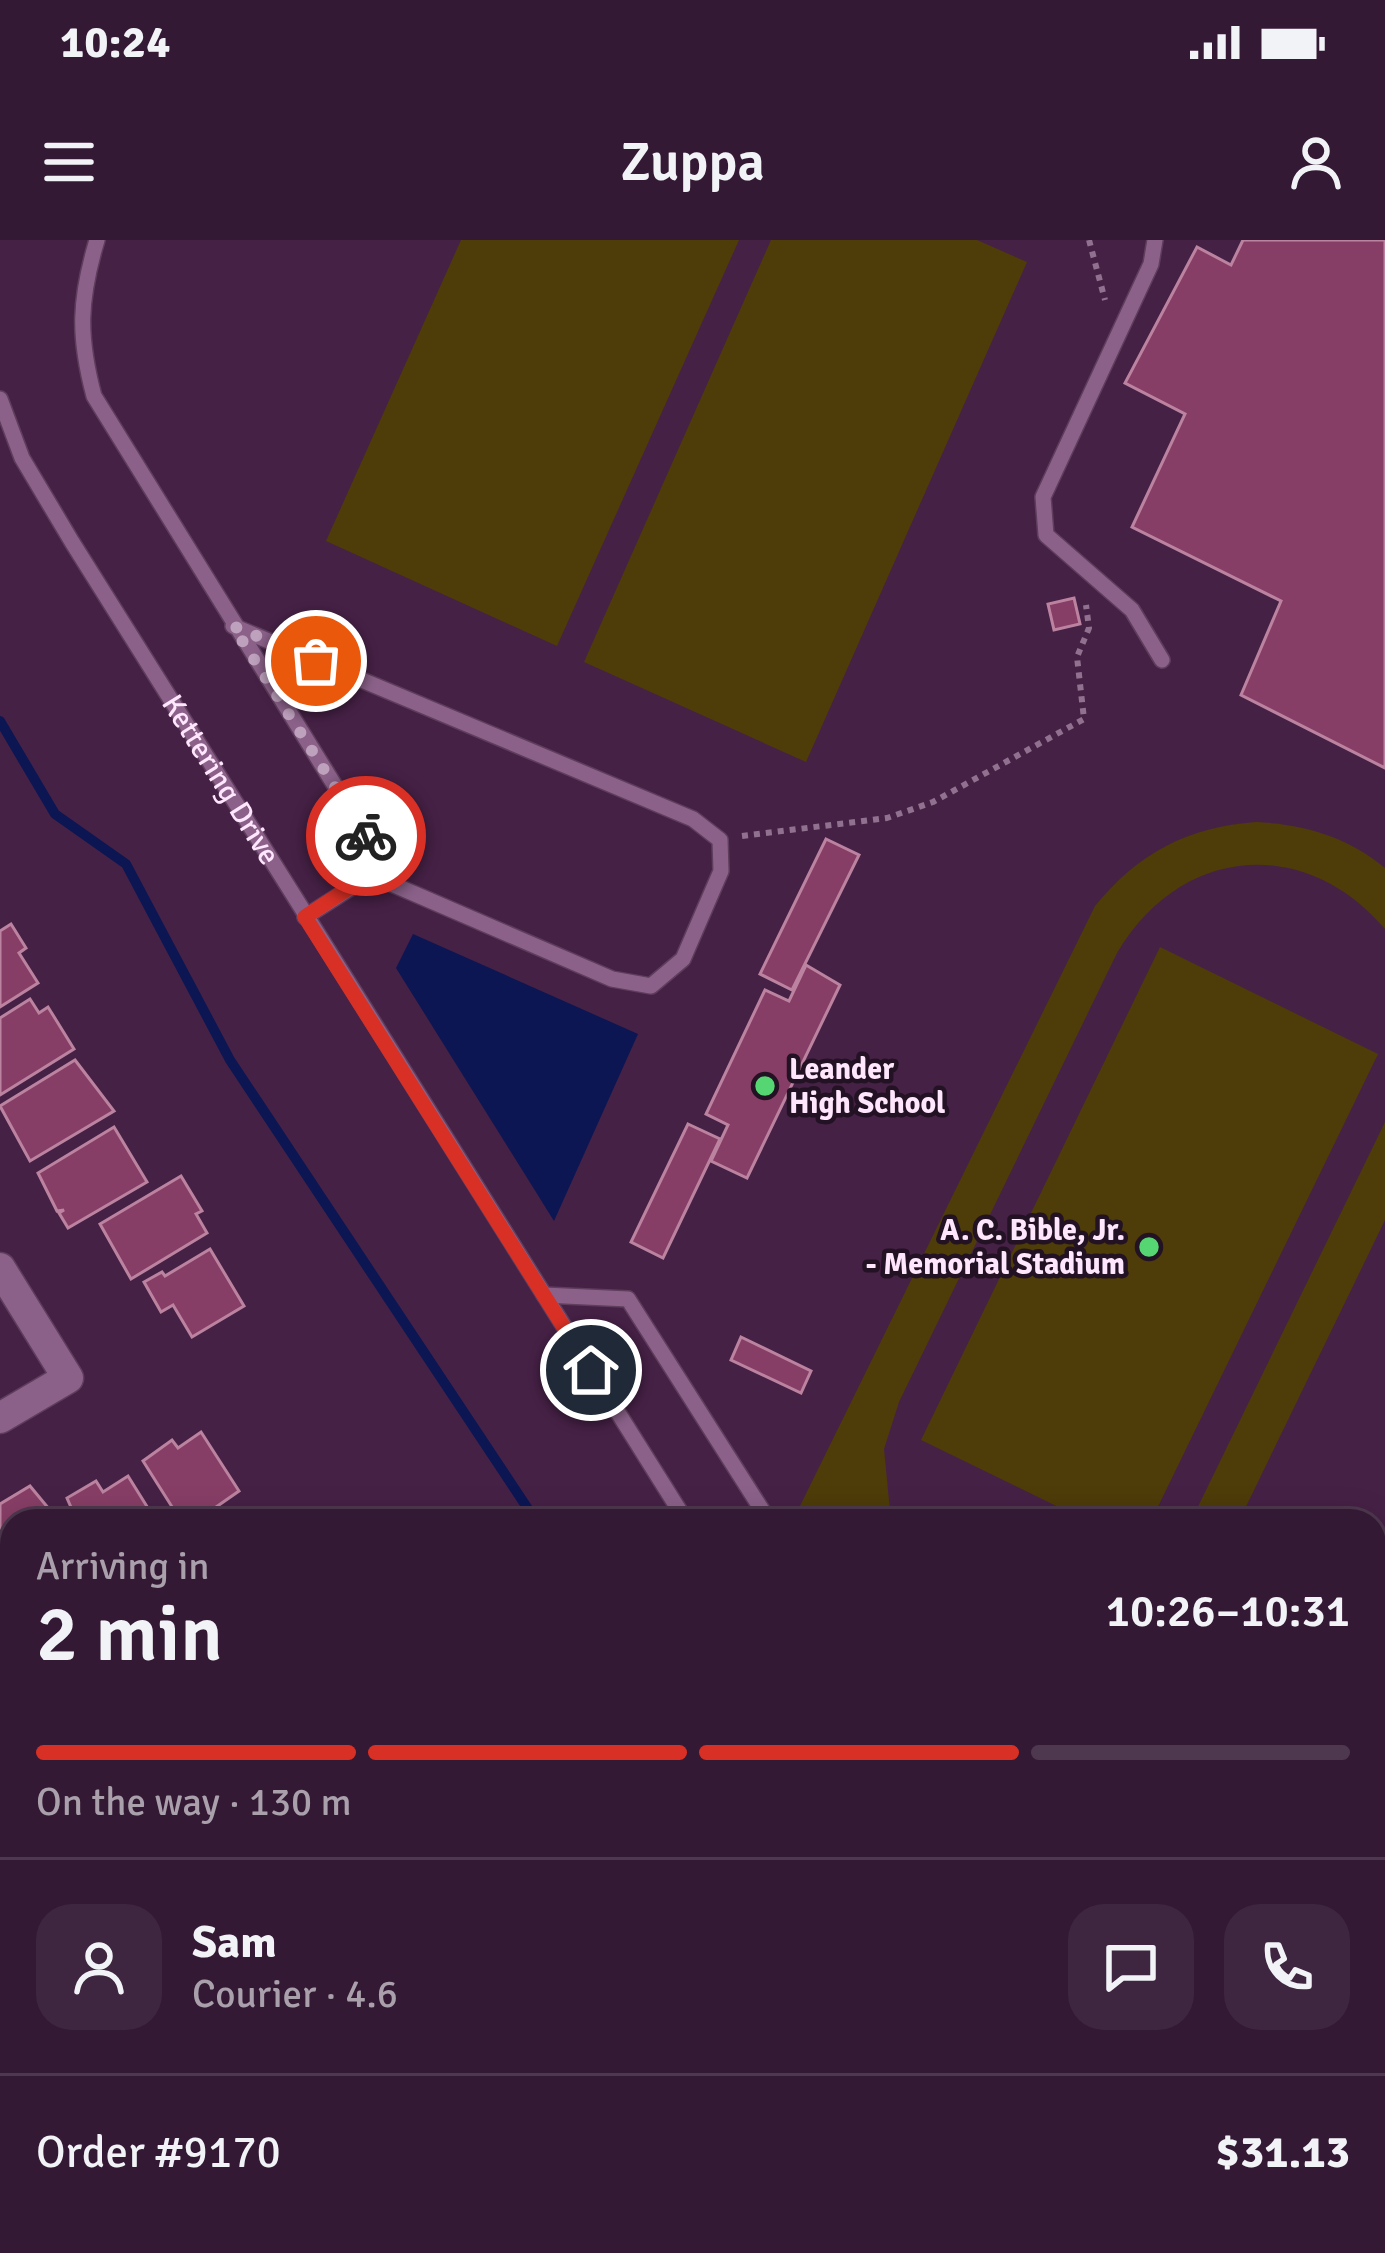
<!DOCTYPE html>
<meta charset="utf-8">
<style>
:root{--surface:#341934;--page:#3f2640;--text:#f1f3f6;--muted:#a9a0ac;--line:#4e384f;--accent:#d93025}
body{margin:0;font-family:Signika,sans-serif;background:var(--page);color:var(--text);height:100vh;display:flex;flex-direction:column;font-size:45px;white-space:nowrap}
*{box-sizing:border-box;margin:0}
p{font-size:39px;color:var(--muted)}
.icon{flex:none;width:66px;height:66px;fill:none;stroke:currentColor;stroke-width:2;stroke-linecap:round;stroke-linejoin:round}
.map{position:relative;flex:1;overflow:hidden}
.sheet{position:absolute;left:0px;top:1269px;width:1386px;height:744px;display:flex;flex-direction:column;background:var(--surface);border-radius:36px 36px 0 0;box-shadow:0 6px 30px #0003,0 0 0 3px var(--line)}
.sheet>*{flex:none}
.pin{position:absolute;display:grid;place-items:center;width:102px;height:102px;color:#fff;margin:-51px;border:6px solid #fff;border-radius:50%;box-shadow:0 3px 12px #0007}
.courier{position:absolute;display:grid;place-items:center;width:120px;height:120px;margin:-60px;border:9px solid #d93025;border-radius:50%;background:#fff;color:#222;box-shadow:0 3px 15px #0007}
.head em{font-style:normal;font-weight:600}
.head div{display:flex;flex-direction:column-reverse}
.head{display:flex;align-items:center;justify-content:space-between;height:204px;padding:0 36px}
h1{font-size:78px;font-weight:600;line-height:90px}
.bar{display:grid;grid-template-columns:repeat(4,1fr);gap:18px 12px;align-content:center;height:144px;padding:0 36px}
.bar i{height:15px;border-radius:9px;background:var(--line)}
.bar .selected{background:var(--accent)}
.bar p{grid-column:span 4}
.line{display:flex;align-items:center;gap:30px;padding:0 36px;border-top:3px solid var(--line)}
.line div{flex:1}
.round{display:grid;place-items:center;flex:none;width:126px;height:126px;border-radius:36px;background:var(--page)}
.status{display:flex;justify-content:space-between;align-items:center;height:84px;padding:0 60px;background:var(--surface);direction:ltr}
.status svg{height:33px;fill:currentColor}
header{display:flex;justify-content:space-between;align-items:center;height:156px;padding:0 36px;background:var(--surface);font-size:54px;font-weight:600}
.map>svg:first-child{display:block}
.green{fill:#4e3c09}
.water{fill:#0b1653}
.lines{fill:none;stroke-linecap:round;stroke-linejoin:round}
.stream{stroke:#0b1653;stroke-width:10}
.building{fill:#873e66;stroke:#bc83a0;stroke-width:3}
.service-casing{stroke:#5e3d5d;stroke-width:18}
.minor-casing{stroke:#5e3d5d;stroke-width:33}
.secondary-casing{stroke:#5e3d5d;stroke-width:33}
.path{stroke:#917190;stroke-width:6;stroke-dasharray:6 6;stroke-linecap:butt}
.service{stroke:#8b6189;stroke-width:15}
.minor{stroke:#8b6189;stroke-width:30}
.secondary{stroke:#8b6189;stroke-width:30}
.done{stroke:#bea1bd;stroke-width:12;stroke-dasharray:0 21.6}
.route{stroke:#d93025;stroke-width:15}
.poi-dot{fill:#55d672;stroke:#231223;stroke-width:4.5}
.labels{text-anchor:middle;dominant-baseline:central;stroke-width:9;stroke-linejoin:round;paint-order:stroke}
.street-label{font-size:30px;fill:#fee6fd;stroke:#231223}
.poi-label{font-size:30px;font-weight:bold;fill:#fee6fd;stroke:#231223;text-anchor:start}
</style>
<div class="status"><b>10:24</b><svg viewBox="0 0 49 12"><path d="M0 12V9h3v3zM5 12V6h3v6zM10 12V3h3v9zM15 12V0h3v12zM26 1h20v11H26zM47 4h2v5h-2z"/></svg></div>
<header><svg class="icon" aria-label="menu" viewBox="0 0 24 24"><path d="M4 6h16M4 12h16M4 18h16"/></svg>Zuppa<svg class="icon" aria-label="person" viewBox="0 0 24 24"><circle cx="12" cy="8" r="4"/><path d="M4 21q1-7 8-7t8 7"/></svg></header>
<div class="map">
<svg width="1385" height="2013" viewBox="0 0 1385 2013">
<rect width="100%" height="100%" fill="#462146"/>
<!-- green -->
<path class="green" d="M461 0H739L557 406 326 301Z
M771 0H977L1027 22 806 522 584 422Z
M1256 582C1304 584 1348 597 1385 628V689C1304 594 1180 606 1117 713L899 1162 884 1209 891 1281H846L844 1275 841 1281H815L797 1272 1095 666C1138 613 1188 587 1256 582Z
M1160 707 1378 814 1151 1281H1087L921 1200Z
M1385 882V980L1239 1281H1191Z"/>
<!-- water -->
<path class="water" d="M413 694 638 794 554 981 396 728Z"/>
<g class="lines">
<!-- stream -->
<path class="stream" d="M0 481 55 574 126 624 230 820 536 1281"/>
</g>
<!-- building -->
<path class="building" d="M1243 0H1385V528L1241 455 1281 361 1132 287 1185 174 1125 143 1197 7 1231 25Z
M1074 358 1080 384 1054 390 1048 364Z
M826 599 859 615 792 750 760 734Z
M11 684 26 708 19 713 38 743 0 767V691Z
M806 725 840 745 747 938 711 921 728 885 706 874 765 750 789 761Z
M30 759 39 773 48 767 74 809 0 855V778Z
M75 820 114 871 30 921 0 866Z
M688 884 720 899 663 1018 631 1002Z
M114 887 147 942 68 988 59 973 64 970 57 971 38 933Z
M181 936 202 971 196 974 207 993 131 1039 100 984Z
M210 1009 244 1066 192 1097 173 1065 161 1072 144 1042 162 1032 165 1036Z
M741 1097 811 1131 801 1153 731 1120Z
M201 1192 239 1251 196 1281H181L143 1221 172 1200 178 1208Z
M128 1236 156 1281H77L67 1258 96 1241 103 1252Z
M30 1246 59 1281H12V1327L0 1308V1264Z
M0 1331 12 1350V1374L0 1382Z
M1374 1394 1385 1399V1424L1374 1419Z
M12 1456V1555L7 1547 0 1548V1463Z
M0 1981 6 1991 12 1987 20 2013H0Z"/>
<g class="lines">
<defs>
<g id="service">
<path d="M97 0C79 60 78 96 94 156L374 609 371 635 305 677"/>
<path d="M1155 0 1151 24 1043 257 1046 295 1132 370 1162 420"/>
<path id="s1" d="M0 159 22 218 72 302 686 1281"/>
<path d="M233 386 693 579 720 600 721 631 683 719 651 746 612 739 371 635"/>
<path d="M544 1055 628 1059 769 1281"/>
<path d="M1374 1441 1385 1445"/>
<path d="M265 2001 272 2013"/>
<path d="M592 2001 599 2013"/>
<path d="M204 2013 224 2001"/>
</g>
<path id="minor" d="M0 1028 68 1138 0 1178
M0 1664 12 1657
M0 1788 12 1808
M126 2001 133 2013
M1133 2001 1140 2013"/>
<path id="secondary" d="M1374 1702 1385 1696
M862 2013 882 2001"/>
</defs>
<!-- service casing -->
<use href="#service" class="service-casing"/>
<!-- minor casing -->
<use href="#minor" class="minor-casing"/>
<!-- secondary casing -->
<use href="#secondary" class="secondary-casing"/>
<!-- path -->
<path class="path" d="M1089 0 1105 60
M742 596 887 578 933 562 1084 479 1077 417 1089 388 1086 365"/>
<!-- service -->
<use href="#service" class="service"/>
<!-- minor -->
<use href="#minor" class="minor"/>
<!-- secondary -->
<use href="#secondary" class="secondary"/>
</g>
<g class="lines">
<!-- done -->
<path class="done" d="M316 421 233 386 366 596"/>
<!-- route -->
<path class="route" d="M366 596 374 608 370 634 305 677 591 1130"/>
</g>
<!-- markers -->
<g class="poi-dot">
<circle cx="765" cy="846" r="12"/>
<circle cx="1149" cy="1007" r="12"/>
</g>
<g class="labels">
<!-- street labels -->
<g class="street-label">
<text stroke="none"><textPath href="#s1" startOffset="441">Kettering Drive</textPath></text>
</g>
<!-- poi labels -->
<g class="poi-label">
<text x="789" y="829">Leander<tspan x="789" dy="34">High School</tspan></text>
<text x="1125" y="990" text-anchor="end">A. C. Bible, Jr.<tspan x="1125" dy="34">- Memorial Stadium</tspan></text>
</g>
</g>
</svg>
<div class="pin" style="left:316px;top:421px;background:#ea580c"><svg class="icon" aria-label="bag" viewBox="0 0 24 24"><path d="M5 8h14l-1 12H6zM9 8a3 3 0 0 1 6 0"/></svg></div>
<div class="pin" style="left:591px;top:1130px;background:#1f2937"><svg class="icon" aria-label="home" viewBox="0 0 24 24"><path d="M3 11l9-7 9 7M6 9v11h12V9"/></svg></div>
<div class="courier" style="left:366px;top:596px"><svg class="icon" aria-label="bike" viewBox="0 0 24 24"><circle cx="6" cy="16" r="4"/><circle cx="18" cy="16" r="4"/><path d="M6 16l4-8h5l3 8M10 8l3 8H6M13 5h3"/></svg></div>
<section class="sheet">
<div class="head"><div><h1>2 min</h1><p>Arriving in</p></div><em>10:26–10:31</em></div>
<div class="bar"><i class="selected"></i><i class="selected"></i><i class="selected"></i><i></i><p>On the way · 130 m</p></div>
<div class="line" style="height:216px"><a class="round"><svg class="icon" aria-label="person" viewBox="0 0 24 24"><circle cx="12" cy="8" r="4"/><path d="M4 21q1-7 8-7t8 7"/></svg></a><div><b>Sam</b><p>Courier · 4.6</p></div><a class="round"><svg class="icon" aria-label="chat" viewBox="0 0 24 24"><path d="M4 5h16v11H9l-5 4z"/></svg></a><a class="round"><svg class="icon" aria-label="phone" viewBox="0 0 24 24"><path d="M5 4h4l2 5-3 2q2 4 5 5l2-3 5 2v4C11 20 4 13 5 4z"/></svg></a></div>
<div class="line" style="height:156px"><div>Order #9170</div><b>$31.13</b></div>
</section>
</div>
